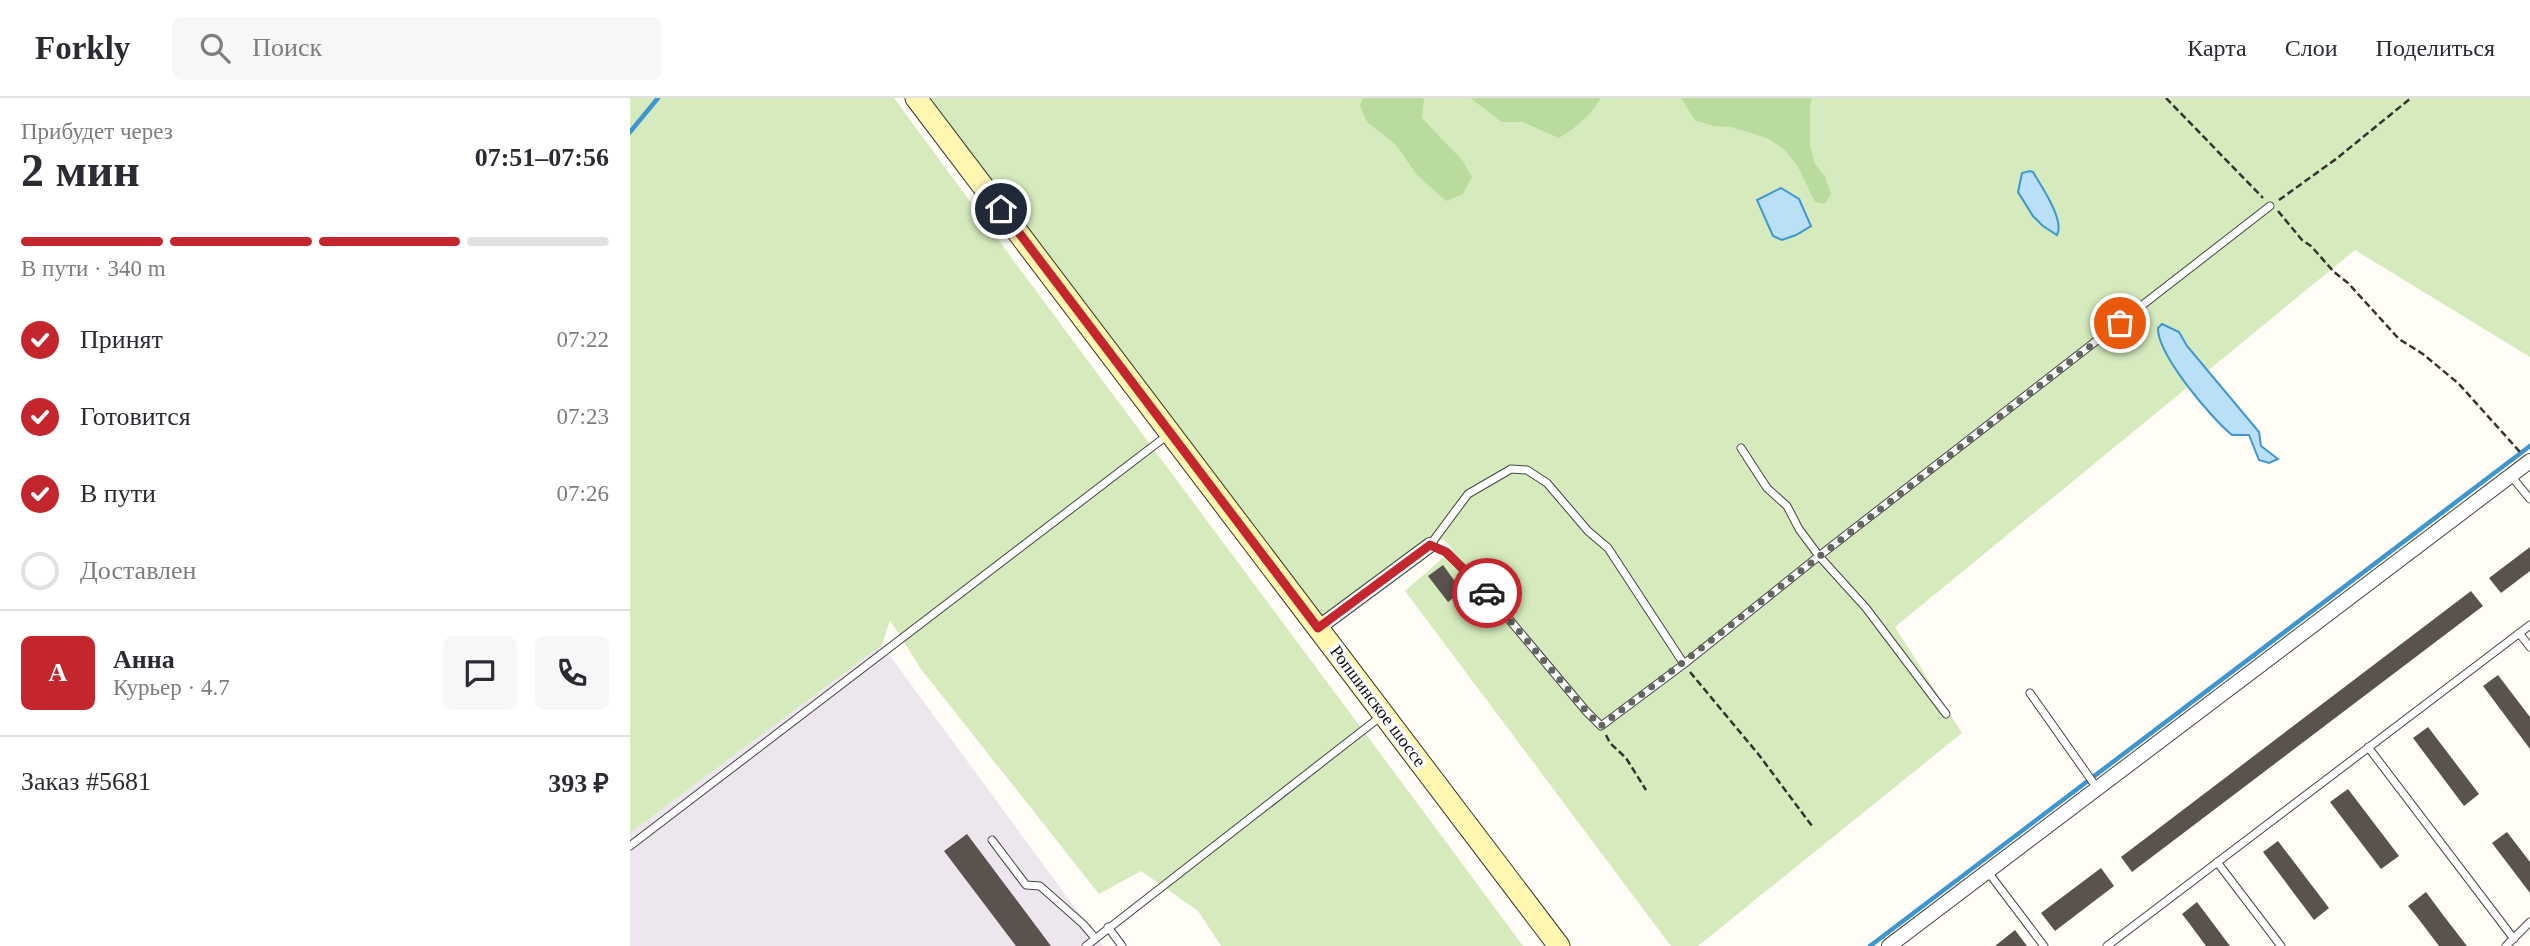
<!DOCTYPE html>
<html lang="ru">
<meta charset="utf-8">
<style>
:root{--surface:#fff;--page:#f7f7f7;--text:#2b2b33;--muted:#7c7c81;--line:#e1e1e2;--accent:#c4262e}
body{margin:0;font-family:"Times New Roman",serif;background:var(--page);color:var(--text);height:100vh;display:flex;flex-direction:column;font-size:26px;white-space:nowrap}
*{box-sizing:border-box;margin:0}
p{font-size:23px;color:var(--muted)}
.icon{flex:none;width:38px;height:38px;fill:none;stroke:currentColor;stroke-width:2;stroke-linecap:round;stroke-linejoin:round}
.map{position:relative;flex:1;overflow:hidden}
.side{display:flex;flex-direction:column;background:var(--surface);width:630px}
.side>*{flex:none}
.pin{position:absolute;display:grid;place-items:center;width:60px;height:60px;color:#fff;margin:-30px;border:4px solid #fff;border-radius:50%;box-shadow:0 2px 7px #0007}
.courier{position:absolute;display:grid;place-items:center;width:70px;height:70px;margin:-35px;border:5px solid #c4262e;border-radius:50%;background:#fff;color:#222;box-shadow:0 2px 9px #0007}
.headline em{font-style:normal;font-weight:600}
.headline div{display:flex;flex-direction:column-reverse}
.headline{display:flex;align-items:center;justify-content:space-between;height:119px;padding:0 21px}
h1{font-size:46px;font-weight:600;line-height:52px}
.bar{display:grid;grid-template-columns:repeat(4,1fr);gap:10px 7px;align-content:center;height:84px;padding:0 21px}
.bar i{height:9px;border-radius:5px;background:var(--line)}
.bar .active{background:var(--accent)}
.bar p{grid-column:span 4}
.line{display:flex;align-items:center;gap:18px;padding:0 21px;border-top:2px solid var(--line)}
.line div{flex:1}
.round{display:grid;place-items:center;flex:none;width:74px;height:74px;border-radius:10px;background:var(--page)}
ol{padding:0 21px;list-style:none}
li{display:flex;align-items:center;gap:21px;height:77px}
li p{margin-inline-start:auto}
li .icon{padding:7px;border-radius:50%;background:var(--accent);color:#fff;stroke-width:4}
li:last-child{color:var(--muted)}
li i{width:38px;height:38px;border:4px solid var(--line);border-radius:50%}
header{display:flex;align-items:center;gap:42px;box-sizing:border-box;height:98px;padding:0 35px;background:var(--surface);border-bottom:2px solid var(--line)}
header strong{font-size:33px}
nav{display:flex;gap:38px;margin-inline-start:auto;font-size:24px}
.search{width:490px;height:63px;background:var(--page);display:flex;align-items:center;gap:18px;box-sizing:border-box;padding:0 24px;border-radius:10px;color:var(--muted);font-size:26px}
main{display:flex;flex:1;min-height:0}
.map>svg:first-child{display:block}
.industrial{fill:#eee6ef}
.green{fill:#d5ebbd}
.forest{fill:#b9dc9c}
.water{fill:#b9e0f7;stroke:#3f96cf;stroke-width:2}
.lines{fill:none;stroke-linecap:round;stroke-linejoin:round}
.stream{stroke:#3f96cf;stroke-width:4.5}
.building{fill:#5a524d}
.service-casing{stroke:#444;stroke-width:9}
.minor-casing{stroke:#444;stroke-width:16}
.secondary-casing{stroke:#333;stroke-width:23}
.path{stroke:#333;stroke-width:2.5;stroke-dasharray:7 3.5;stroke-linecap:butt}
.service{stroke:#fff;stroke-width:7}
.minor{stroke:#fff;stroke-width:14}
.secondary{stroke:#fff6b0;stroke-width:21}
.done{stroke:#646461;stroke-width:7;stroke-dasharray:0 12.6}
.route{stroke:#c4262e;stroke-width:9}
.labels{text-anchor:middle;dominant-baseline:central;stroke-width:7;stroke-linejoin:round;paint-order:stroke}
.street-label{font-size:18px;fill:#111;stroke:#fff}
</style>
<header>
<strong>Forkly</strong>
<div class="search"><svg class="icon" aria-label="search" viewBox="0 0 24 24"><circle cx="10" cy="10" r="6"/><path d="M15 15l6 6"/></svg>Поиск</div>
<nav><a>Карта</a><a>Слои</a><a>Поделиться</a></nav>
</header>
<main>
<section class="side">
<div class="headline"><div><h1>2 мин</h1><p>Прибудет через</p></div><em>07:51–07:56</em></div>
<div class="bar"><i class="active"></i><i class="active"></i><i class="active"></i><i></i><p>В пути · 340 m</p></div>
<ol>
<li><svg class="icon" aria-label="check" viewBox="0 0 24 24"><path d="M5 12l5 5 9-10"/></svg>Принят<p>07:22</p></li>
<li><svg class="icon" aria-label="check" viewBox="0 0 24 24"><path d="M5 12l5 5 9-10"/></svg>Готовится<p>07:23</p></li>
<li><svg class="icon" aria-label="check" viewBox="0 0 24 24"><path d="M5 12l5 5 9-10"/></svg>В пути<p>07:26</p></li>
<li><i></i>Доставлен</li>
</ol>
<div class="line" style="height:126px"><b class="round" style="background:var(--accent);color:#fff">А</b><div><b>Анна</b><p>Курьер · 4.7</p></div><a class="round"><svg class="icon" aria-label="chat" viewBox="0 0 24 24"><path d="M4 5h16v11H9l-5 4z"/></svg></a><a class="round"><svg class="icon" aria-label="phone" viewBox="0 0 24 24"><path d="M5 4h4l2 5-3 2q2 4 5 5l2-3 5 2v4C11 20 4 13 5 4z"/></svg></a></div>
<div class="line" style="height:91px"><div>Заказ #5681</div><b>393 ₽</b></div>
</section>
<div class="map">
<svg width="1900" height="848" viewBox="0 0 1900 848">
<rect width="100%" height="100%" fill="#fffdf5"/>
<!-- industrial -->
<path class="industrial" d="M252 547 473 848H0V735Z"/>
<!-- green -->
<path class="green" d="M0 0H264C472 284 684 565 893 848H591L568 813 511 773 469 796 291 571 260 522 252 547 0 735Z
M299 0H1900V259L1725 152 1265 529 1332 635 1068 848H1041L775 493 823 451 813 441 696 527Z"/>
<!-- forest -->
<path class="forest" d="M733 0H794L792 20 832 62 842 79 833 96 816 103 787 77 766 47 737 24 730 8Z
M840 0H971C960 18 947 29 929 40L892 24H872Z
M1051 0H1182L1180 7V46L1184 64 1195 79 1201 96 1195 106 1185 104 1168 69 1156 53 1139 41 1102 29 1083 28 1065 22Z"/>
<!-- water -->
<path class="water" d="M1400 73 1403 74C1411 88 1435 122 1427 137L1413 128 1403 118 1388 94 1392 75Z
M1151 90 1169 101 1181 128 1166 137 1152 142 1143 138 1127 102Z
M1532 226 1549 234 1557 248 1629 334 1631 348 1648 361 1639 365 1629 362 1619 337H1602C1581 320 1527 256 1528 230Z"/>
<g class="lines">
<!-- stream -->
<path class="stream" d="M0 34 28 0
M1240 848 1900 348"/>
</g>
<!-- building -->
<path class="building" d="M1900 449V473L1871 495 1859 480Z
M813 467 832 493 818 504 798 478Z
M1841 493 1853 508 1502 774 1491 759Z
M1868 577 1900 619V651L1853 588Z
M1798 629 1849 696 1834 708 1783 640Z
M1718 691 1769 758 1751 771 1700 704Z
M1877 734 1900 764V795L1862 745Z
M337 736 421 848H386L314 753Z
M1648 743 1699 810 1684 822 1633 754Z
M1471 770 1484 788 1425 833 1411 815Z
M1796 794 1813 817 1837 848H1809L1787 819 1778 808Z
M1567 804 1600 848H1576L1559 825 1552 816Z
M1385 832 1397 848H1365Z"/>
<g class="lines">
<defs>
<path id="service" d="M1111 350 1137 390 1157 408 1169 431 1189 458 1236 510 1316 616
M1881 378 1900 401
M1889 535 1900 549
M1054 566 978 450 958 433 917 385 897 372 881 371 838 396 800 447 816 454 852 489 956 613 971 628 1054 566 1189 458 1640 108
M1400 595 1467 690
M1738 649 1884 841
M362 742 396 787 410 788 453 826 465 840
M0 748 539 336
M1587 764 1651 848
M1358 774 1414 848
M478 829 492 848
M456 848 750 619
M1477 848 1900 527
M1876 848 1900 824"/>
<path id="minor" d="M688 530 800 447
M1259 848 1900 363"/>
<path id="secondary" d="M286 0 929 848"/>
</defs>
<!-- service casing -->
<use href="#service" class="service-casing"/>
<!-- minor casing -->
<use href="#minor" class="minor-casing"/>
<!-- secondary casing -->
<use href="#secondary" class="secondary-casing"/>
<!-- path -->
<path class="path" d="M1536 0 1633 100
M1649 102 1706 61 1781 0
M1648 113 1672 142 1681 148 1704 174 1718 185 1769 241 1793 256 1829 286 1890 354
M1060 574 1129 657 1182 728
M976 637 980 645 996 660 1016 692"/>
<!-- service -->
<use href="#service" class="service"/>
<!-- minor -->
<use href="#minor" class="minor"/>
<!-- secondary -->
<use href="#secondary" class="secondary"/>
</g>
<g class="lines">
<!-- done -->
<path class="done" d="M857 495 956 613 971 628 1490 225"/>
<!-- route -->
<path class="route" d="M371 111 688 530 800 447 816 454 857 495"/>
</g>
<g class="labels">
<!-- street labels -->
<g class="street-label">
<text transform="translate(748 608) rotate(53)">Ропшинское шоссе</text>
</g>
</g>
</svg>
<div class="pin" style="left:1490px;top:225px;background:#ea580c"><svg class="icon" aria-label="bag" viewBox="0 0 24 24"><path d="M5 8h14l-1 12H6zM9 8a3 3 0 0 1 6 0"/></svg></div>
<div class="pin" style="left:371px;top:111px;background:#1f2937"><svg class="icon" aria-label="home" viewBox="0 0 24 24"><path d="M3 11l9-7 9 7M6 9v11h12V9"/></svg></div>
<div class="courier" style="left:857px;top:495px"><svg class="icon" aria-label="car" viewBox="0 0 24 24"><path d="M5 17H2v-5l4-1 3-4h7l3 4 3 1v5h-3M9 17h6M6 11h13"/><circle cx="7" cy="17" r="2"/><circle cx="17" cy="17" r="2"/></svg></div>
</div>
</main>
